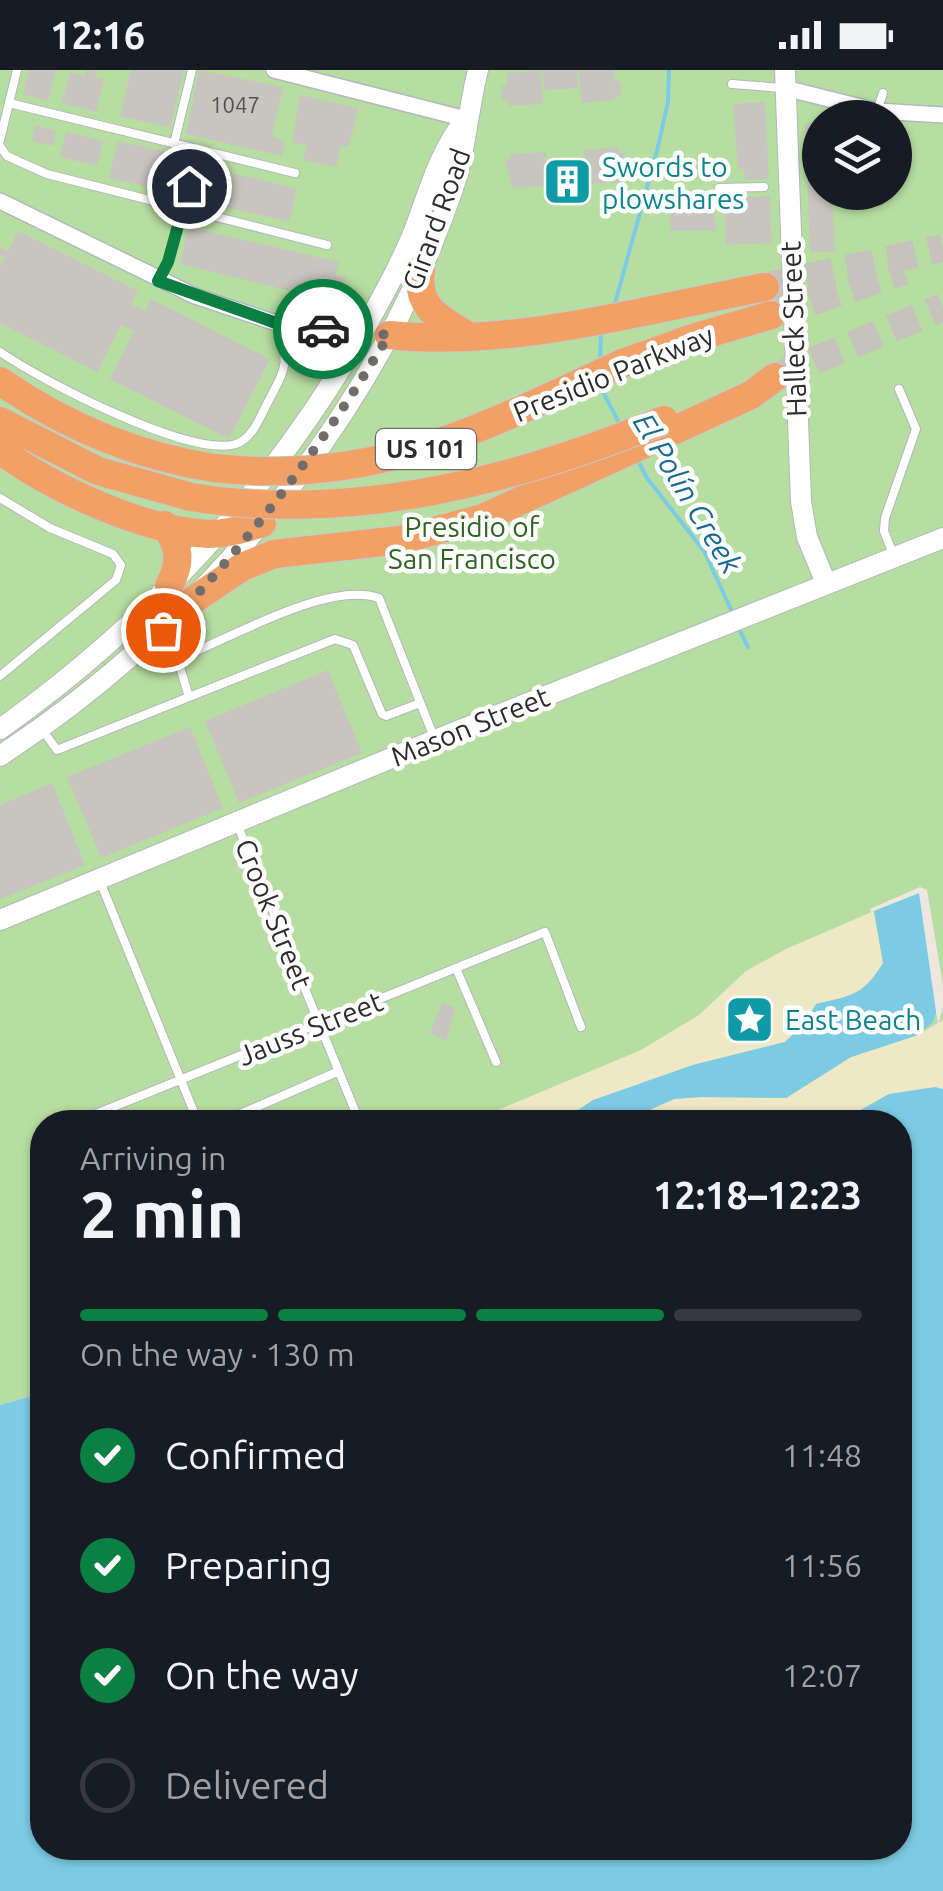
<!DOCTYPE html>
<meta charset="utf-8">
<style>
:root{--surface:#171b24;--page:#20242c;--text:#f1f3f6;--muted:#9ea1a6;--line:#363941;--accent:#0b8043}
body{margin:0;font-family:Ubuntu,sans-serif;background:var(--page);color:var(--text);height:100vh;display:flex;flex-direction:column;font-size:38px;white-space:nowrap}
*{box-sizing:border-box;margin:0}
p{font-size:32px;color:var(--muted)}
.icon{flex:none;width:55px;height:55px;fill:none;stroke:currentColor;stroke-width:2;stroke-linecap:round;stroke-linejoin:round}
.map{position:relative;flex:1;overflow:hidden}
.sheet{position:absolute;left:30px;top:1040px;width:882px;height:750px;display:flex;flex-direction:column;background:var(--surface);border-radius:40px;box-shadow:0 2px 8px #0004}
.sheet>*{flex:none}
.fabs{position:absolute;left:802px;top:30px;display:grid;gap:20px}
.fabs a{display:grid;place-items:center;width:110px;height:110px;border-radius:50%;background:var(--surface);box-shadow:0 2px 8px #0004;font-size:50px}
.pin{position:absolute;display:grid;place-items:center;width:85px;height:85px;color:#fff;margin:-42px;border:5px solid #fff;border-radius:50%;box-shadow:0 2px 10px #0007}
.courier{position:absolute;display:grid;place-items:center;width:100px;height:100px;margin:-50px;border:8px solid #0b8043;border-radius:50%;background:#fff;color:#222;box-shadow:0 2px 12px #0007}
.head em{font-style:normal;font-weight:700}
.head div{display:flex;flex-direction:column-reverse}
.head{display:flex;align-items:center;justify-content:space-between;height:170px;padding:0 50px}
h1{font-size:65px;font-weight:700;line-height:75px}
.bar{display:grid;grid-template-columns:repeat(4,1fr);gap:15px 10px;align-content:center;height:120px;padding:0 50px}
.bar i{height:12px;border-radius:8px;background:var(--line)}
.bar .active{background:var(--accent)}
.bar p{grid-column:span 4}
ol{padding:0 50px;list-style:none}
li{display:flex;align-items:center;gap:30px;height:110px}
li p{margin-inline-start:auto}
li .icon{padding:10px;border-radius:50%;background:var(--accent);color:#fff;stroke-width:4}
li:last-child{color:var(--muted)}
li i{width:55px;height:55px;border:5px solid var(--line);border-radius:50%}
.status{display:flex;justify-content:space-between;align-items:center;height:70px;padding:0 50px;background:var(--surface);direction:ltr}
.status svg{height:28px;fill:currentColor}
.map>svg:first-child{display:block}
.green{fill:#b7dea1;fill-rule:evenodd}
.sand{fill:#eee8c6}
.water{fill:#7ccbe5}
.pier{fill:#ede7e0}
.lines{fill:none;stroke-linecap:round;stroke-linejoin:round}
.stream{stroke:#7ccbe5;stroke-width:4}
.building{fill:#c8c4bf}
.highway-tunnel{stroke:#c6c2bc;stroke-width:28;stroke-dasharray:28 14;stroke-linecap:butt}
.lane-casing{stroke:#b3b6be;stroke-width:10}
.street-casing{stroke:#b3b6be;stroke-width:18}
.secondary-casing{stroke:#b3b6be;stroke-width:22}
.highway-casing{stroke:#c8c8c8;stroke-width:30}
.lane{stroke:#fff;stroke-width:8}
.street{stroke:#fff;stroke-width:15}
.secondary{stroke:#fff;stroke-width:20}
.highway{stroke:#f1a066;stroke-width:28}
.highway-bridge-casing{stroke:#c8c8c8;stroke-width:30;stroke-linecap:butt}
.highway-bridge{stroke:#f1a066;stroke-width:28}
.done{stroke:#706d6b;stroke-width:10;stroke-dasharray:0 18}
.route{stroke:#0b8043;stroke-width:12}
.labels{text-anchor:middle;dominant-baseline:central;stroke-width:9;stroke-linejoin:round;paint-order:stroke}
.number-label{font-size:22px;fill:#535251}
.shield{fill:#fff;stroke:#6b6b6b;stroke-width:2.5}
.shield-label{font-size:25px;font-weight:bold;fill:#2c2c2c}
.culture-label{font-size:28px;fill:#0d838f;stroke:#fff;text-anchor:start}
.street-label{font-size:28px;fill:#2c2c2c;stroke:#fff}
.park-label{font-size:28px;fill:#306521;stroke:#fff}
.water-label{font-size:30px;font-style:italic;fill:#196b94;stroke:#fff}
</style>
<div class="status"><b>12:16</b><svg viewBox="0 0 49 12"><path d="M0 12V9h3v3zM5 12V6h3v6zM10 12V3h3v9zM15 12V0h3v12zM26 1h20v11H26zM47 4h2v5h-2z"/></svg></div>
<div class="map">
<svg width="943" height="1821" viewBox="0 0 943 1821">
<rect width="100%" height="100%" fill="#ede7e0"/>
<!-- green -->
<path class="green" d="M0 0H943V1019L839 1052H42V1323L0 1335ZM820 48H895V122H820Z"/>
<!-- sand -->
<path class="sand" d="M874 841 883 893C864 925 851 926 816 934L805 953 785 972 693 995 594 1030 602 1052H469L641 980 699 945 746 901 786 879Z
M943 950V1072L900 1052H608L616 1044 645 1042 674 1029 700 1027 786 1028 851 987 918 965Z"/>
<!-- water -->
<path class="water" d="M922 822 940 931 933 952 918 965 851 987 786 1028 700 1027 674 1029 645 1042 616 1044 608 1052H560L593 1030 693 995 785 972 805 953 816 934C851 926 864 925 883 893L874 841Z
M935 1017 943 1019V1821H0V1335L42 1323V1778H900V1052H839L889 1024Z"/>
<!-- pier -->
<path class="pier" d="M920 817 927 820 943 915V938L938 955 919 823 871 842 870 839Z"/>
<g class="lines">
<!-- stream -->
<path class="stream" d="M614 237 657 81 668 32 669 0
M600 293 601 263
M601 318 619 353
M637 389 647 408 704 481 734 546
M739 559 748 577"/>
</g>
<!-- building -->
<path class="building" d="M29 0H56L48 31 23 24Z
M86 0H97L95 8 104 10 96 42 62 33 70 2 85 6Z
M131 0H184L170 58 120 46Z
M199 0 283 17 272 66 285 72 282 86 186 64Z
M541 0 543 34 509 36 508 30H502L501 16H507V3Z
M543 0H577L578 18 544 20Z
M579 0H614V11H620L621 25H615V30L581 33Z
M300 25 358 38 349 77 341 75 336 97 303 90 307 75 292 72Z
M765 32 769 109 745 110 744 99H738L733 34Z
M820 53V122H832L835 182H810L805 54Z
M35 55 56 61 53 76 32 71Z
M66 62 103 71 97 96 60 87Z
M118 71 184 86 175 123 109 108Z
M619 77V83H625L626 97H620L621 112 586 114 584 80Z
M546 82 548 116 513 118 505 90 511 89V84Z
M583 94 585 128 551 130 549 96Z
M203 96 297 119 289 152 194 129Z
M770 126 772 173 726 175 724 128Z
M695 128 714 130 716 161H671L669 133 695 132Z
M188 157 339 192 336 205 346 207 340 233 180 194Z
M18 161 138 221 131 234 145 241 151 229 270 289 229 369 110 309 134 261 121 255 97 302 0 253V196L5 187 0 185V177L8 181Z
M328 600 362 683 239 733 205 651Z
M190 657 223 738 101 788 67 707Z
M52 713 85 795 0 829V735Z
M442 933 455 938 446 970 430 963Z"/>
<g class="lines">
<!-- highway-tunnel -->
<path class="highway-tunnel" d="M765 217 943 178
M771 245 904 201
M775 307 943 237"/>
<defs>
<path id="lane" d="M732 14 782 18
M9 33 295 103
M877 41 883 23
M0 70 17 0
M174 74 192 0
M0 76 7 86 47 104 327 175
M719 118 764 117
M160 207 168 192 198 80
M0 282C41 310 189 388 236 374 253 368 260 347 268 332 287 296 290 292 276 253
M0 428 50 458 113 484 121 495 116 510 0 606
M893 484 884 461 885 448 916 359 899 319
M420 633 386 646 382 644 353 575 335 569 189 627 180 597 189 584C237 565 329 511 379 528L435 670
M41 658 57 680 189 627
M238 756 358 1048
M99 809 198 1052
M456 898 496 992
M76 1052 545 862 581 957
M222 1052 339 1001
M42 1066V1068"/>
<path id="street" d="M274 0 466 49
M785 18 877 41 943 45
M0 131 195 226 276 253 363 262"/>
<path id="secondary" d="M785 0 801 431 807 467 826 513
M0 659C147 555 274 418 363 261 381 230 398 199 412 166 428 126 438 82 466 49
M0 686C204 551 373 352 453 119 466 80 468 40 478 0
M0 850 435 670 943 468"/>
<path id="highway" d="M421 199C415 236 437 247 465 264
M389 265C514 278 643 240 765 217
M623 293 693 268 771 245
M0 311C65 356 136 386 214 398
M0 351 98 401 191 427
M0 380C51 418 144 461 208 464 227 464 245 459 262 453
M164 455C180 475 182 492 169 516
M193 530 242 497 274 484 400 470 483 448 751 325 775 307"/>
</defs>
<!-- lane casing -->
<use href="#lane" class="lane-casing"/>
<!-- street casing -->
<use href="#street" class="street-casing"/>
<!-- secondary casing -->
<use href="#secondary" class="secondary-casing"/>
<!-- highway casing -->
<use href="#highway" class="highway-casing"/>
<!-- lane -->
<use href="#lane" class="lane"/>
<!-- street -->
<use href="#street" class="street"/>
<!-- secondary -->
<use href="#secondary" class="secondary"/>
<!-- highway -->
<use href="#highway" class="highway"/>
<defs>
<path id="highway-bridge" d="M214 398C377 416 481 358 623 293
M191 427C352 453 515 411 664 350"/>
</defs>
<!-- highway-bridge casing -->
<use href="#highway-bridge" class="highway-bridge-casing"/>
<!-- highway-bridge -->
<use href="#highway-bridge" class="highway-bridge"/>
</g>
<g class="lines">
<!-- done -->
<path class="done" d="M163 560C252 470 324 373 389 265L323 259"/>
<!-- route -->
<path class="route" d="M189 116 168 192 158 211 276 253 323 259"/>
</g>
<!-- icons -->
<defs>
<symbol id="building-square" viewBox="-11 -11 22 22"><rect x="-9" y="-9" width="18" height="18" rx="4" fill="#0f9aa8" stroke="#fff"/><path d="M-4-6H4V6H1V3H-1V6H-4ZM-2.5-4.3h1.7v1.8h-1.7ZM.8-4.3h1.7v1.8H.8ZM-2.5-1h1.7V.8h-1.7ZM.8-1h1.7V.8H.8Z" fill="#fff"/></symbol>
<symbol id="sight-square" viewBox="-11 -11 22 22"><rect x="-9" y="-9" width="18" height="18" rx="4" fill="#0f9aa8" stroke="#fff"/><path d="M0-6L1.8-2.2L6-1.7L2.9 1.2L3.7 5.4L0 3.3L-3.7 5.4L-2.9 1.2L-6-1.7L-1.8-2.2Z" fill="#fff"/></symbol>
</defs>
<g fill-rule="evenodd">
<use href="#building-square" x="540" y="84" width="55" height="55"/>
<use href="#sight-square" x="722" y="922" width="55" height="55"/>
</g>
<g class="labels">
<!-- number labels -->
<g class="number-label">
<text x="235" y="34">1047</text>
</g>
<!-- shield labels -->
<rect class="shield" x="376" y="359" width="100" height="40" rx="8"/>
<g class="shield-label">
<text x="426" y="379">US 101</text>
</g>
<!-- culture labels -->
<g class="culture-label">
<text x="602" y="96">Swords to<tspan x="602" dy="32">plowshares</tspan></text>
<text x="785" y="949">East Beach</text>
</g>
<!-- street labels -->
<g class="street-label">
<text transform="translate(436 149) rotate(-70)">Girard Road</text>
<text transform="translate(793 259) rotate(-92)">Halleck Street</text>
<text transform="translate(613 303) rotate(-22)">Presidio Parkway</text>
<text transform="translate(470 656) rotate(-22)">Mason Street</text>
<text transform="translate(274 844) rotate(68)">Crook Street</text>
<text transform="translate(310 958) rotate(-22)">Jauss Street</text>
</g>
<!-- park labels -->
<g class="park-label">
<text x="472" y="456">Presidio of<tspan x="472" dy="32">San Francisco</tspan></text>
</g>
<!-- water labels -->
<g class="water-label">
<text transform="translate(688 423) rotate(59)">El Polín Creek</text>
</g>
</g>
</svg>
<div class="fabs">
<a><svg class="icon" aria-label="layers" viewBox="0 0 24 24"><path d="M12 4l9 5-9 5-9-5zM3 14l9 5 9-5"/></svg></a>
</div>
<div class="pin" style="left:163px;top:560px;background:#ea580c"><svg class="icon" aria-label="bag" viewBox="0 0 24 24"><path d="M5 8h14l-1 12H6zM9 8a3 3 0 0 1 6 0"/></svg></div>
<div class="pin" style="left:189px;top:116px;background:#1f2937"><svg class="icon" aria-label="home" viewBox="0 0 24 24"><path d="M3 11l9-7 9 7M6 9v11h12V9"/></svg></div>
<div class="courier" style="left:323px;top:259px"><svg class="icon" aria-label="car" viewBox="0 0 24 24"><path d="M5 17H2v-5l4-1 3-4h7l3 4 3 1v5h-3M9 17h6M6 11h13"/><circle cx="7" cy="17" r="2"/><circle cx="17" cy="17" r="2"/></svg></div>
<section class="sheet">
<div class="head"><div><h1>2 min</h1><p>Arriving in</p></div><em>12:18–12:23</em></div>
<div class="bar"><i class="active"></i><i class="active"></i><i class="active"></i><i></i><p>On the way · 130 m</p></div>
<ol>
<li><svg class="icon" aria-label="check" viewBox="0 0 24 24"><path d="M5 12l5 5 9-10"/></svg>Confirmed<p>11:48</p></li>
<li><svg class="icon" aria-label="check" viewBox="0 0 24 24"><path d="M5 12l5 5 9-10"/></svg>Preparing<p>11:56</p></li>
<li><svg class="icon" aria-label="check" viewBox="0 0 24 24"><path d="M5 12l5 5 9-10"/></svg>On the way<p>12:07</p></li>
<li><i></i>Delivered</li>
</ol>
</section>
</div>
